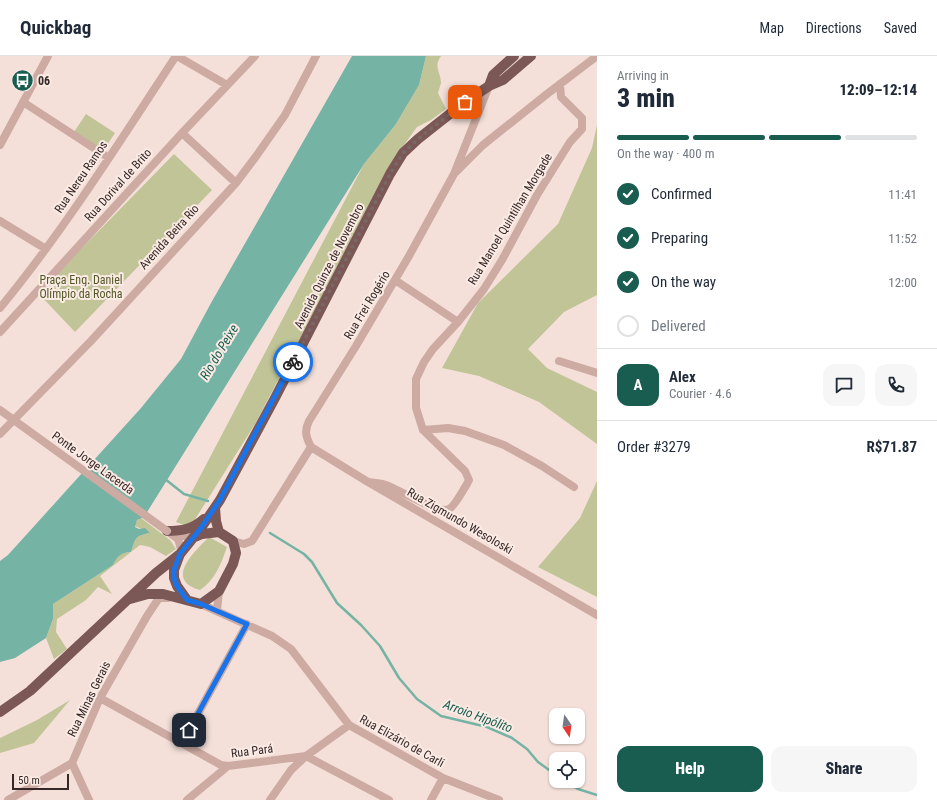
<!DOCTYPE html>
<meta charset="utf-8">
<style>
:root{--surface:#fff;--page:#f6f6f7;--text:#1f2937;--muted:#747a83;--line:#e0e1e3;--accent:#185d4f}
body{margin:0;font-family:"Roboto Condensed",sans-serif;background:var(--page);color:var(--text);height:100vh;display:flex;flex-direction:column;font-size:15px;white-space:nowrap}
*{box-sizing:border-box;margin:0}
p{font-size:13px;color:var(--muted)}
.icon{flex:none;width:22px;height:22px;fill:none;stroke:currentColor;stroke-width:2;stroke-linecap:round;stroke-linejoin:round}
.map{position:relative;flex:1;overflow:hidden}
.side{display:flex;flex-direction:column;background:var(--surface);width:340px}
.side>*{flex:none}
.needle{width:26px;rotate:167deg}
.tools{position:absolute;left:549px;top:652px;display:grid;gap:8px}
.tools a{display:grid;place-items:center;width:36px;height:36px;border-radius:8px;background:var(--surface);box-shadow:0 1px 3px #0004;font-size:20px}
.scale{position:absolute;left:12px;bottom:10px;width:57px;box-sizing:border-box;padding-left:4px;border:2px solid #372726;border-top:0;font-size:11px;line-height:14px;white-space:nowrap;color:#372726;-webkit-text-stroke:3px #fbebe5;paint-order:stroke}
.pin{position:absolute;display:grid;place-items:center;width:34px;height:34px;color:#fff;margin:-17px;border-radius:8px;box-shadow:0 2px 6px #0006}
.courier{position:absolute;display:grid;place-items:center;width:40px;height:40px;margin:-20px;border:3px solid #1a73e8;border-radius:50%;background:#fff;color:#222;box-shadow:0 1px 5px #0007}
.summary em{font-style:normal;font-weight:800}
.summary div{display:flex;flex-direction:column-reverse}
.summary{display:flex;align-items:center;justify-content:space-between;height:68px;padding:0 20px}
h1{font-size:26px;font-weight:800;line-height:30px}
.bar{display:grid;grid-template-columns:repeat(4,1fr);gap:6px 4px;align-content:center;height:48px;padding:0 20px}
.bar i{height:5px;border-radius:3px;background:var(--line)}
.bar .selected{background:var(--accent)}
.bar p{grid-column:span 4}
.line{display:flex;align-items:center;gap:10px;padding:0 20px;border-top:1px solid var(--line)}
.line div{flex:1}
.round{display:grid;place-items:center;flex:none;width:42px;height:42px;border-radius:12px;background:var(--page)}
ol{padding:0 20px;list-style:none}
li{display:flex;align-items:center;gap:12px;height:44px}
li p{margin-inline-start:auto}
li .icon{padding:4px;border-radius:50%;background:var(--accent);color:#fff;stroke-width:4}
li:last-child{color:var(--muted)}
li i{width:22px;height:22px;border:2px solid var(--line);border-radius:50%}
.primary-button{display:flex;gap:8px;margin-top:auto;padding:8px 20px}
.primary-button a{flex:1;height:46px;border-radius:12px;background:var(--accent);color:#fff;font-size:16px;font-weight:800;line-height:46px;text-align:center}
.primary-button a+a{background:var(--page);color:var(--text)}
header{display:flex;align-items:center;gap:24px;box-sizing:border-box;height:56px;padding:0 20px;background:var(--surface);border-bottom:1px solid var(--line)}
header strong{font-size:19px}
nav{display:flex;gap:22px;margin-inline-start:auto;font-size:14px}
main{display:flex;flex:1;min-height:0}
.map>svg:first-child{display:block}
.green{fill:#c1c497}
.water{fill:#75b3a5}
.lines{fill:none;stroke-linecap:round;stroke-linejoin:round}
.stream{stroke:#75b3a5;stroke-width:2.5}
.minor{stroke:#cdaba3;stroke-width:8}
.major{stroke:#7b5856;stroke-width:10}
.minor-bridge{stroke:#cdaba3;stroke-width:8}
.done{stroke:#796865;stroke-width:4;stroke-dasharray:0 7.2}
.route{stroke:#1a73e8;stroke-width:5}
.labels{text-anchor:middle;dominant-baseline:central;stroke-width:4;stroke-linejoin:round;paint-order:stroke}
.poi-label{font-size:12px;font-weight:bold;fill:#372726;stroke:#fbebe5;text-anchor:start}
.street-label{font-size:12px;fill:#372726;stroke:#fbebe5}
.park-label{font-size:12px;fill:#535827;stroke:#fbebe5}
.water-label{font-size:13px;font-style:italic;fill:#185d4f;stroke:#fbebe5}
</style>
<header>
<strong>Quickbag</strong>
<nav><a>Map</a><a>Directions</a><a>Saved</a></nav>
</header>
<main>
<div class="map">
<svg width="597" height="744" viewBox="0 0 597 744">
<rect width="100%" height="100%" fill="#f4e0d9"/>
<!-- green -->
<path class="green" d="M426 0H441C433 11 441 16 441 27 440 30 439 34 438 37L446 53 431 64 417 71 396 100 255 368 194 465 184 469 176 466 364 108 396 68 419 29Z
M86 58 115 77 103 95 74 76Z
M597 69V239L564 256 528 293 547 312 597 336V388L539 346 479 320 442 312 478 247 558 168 592 92Z
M174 98 212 134 75 276 38 237Z
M597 425V541L538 511 580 462Z
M141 462 170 484 176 493 166 500 150 491 140 489 100 520 112 538 98 531 86 544 57 563 56 576 67 593 54 603 46 582 53 563V548L113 509C117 501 121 496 131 496 136 482 134 480 150 477L135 470 137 464Z
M209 481 227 491C221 508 215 524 200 534 164 524 194 496 209 481Z
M70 644 34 687 0 697V682L37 664Z"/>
<!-- water -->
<path class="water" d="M352 0H426L419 29 396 68 364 108 144 461 137 464 135 471 139 473 145 472 150 477C134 480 136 482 131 496 121 496 117 501 113 509L53 548V563L46 582 15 602 0 606V505L8 499 141 352 181 303 211 247Z"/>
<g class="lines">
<!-- stream -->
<path class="stream" d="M165 423 184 438 208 445
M270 477 304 498 312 506 337 547 361 569 380 590 399 622 417 643 441 660 487 671 512 682 527 693 538 706 556 719
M564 725 578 733 597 739"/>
<!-- minor -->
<path class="minor" d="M177 0 227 29
M23 46 109 102
M182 77 236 127
M0 89 48 0
M456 116 483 89 547 38 597 0
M0 165 46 193
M395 224 458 266
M0 252C65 173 120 85 176 0
M0 276 182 77 255 0
M559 305 597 317
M423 374 448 372 465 375 504 389 542 410 574 431
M0 378 91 285 236 127 257 99 285 59 316 0
M311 391C306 381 304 375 309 365L356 290 409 200 454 118 489 30
M311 391 368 426 597 559
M368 426C374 427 380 427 386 429 398 433 439 459 449 453 455 450 463 434 467 428L469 424 465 415 423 374 416 352V323L424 306 433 293 458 266 484 233 502 204 537 139 570 86 582 73V62L561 41 560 28
M167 475 178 483 182 496
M173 479 195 481
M233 485 244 488 252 485 311 391
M201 548 272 580 291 593 349 669 443 722 499 744
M217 555 219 535
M100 642 221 709 228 710 306 700 389 744
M182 687 247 568
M72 707 89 744
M8 744 72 707 100 642 147 560 159 542H168
M187 744 228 710
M270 744 291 714 306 700 349 669
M431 744 443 722"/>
<!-- major -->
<path class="major" d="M489 30 493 19 514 0
M215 452 216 465 219 476
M167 475C182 475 193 473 204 463
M130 543 148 538H163L201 548 219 535 233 508 236 497 233 485 219 476 202 478 195 481
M187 544 177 530 174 522V514L180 498 201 472 220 444 275 342 390 118 403 97 418 83 465 46 489 30 503 24 531 0
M0 656 30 635 156 517 180 498"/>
<!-- minor-bridge -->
<path class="minor-bridge" d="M0 354 167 475"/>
</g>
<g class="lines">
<!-- done -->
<path class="done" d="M293 306 390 118 403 97 418 83 465 46"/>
<!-- route -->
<path class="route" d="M189 674 247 568 201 548 187 544 177 530 174 522V514L180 498 201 472 220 444 293 306"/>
</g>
<!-- icons -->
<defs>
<symbol id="bus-disc" viewBox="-11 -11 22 22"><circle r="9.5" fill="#185d4f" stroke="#fbebe5"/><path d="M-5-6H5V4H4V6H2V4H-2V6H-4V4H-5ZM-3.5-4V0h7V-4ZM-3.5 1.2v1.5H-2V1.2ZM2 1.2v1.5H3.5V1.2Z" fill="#fff"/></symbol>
</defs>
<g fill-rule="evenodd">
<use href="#bus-disc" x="10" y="12" width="25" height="25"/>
</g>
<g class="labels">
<!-- poi labels -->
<g class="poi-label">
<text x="38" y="25">06</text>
</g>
<!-- street labels -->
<g class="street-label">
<text transform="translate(81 121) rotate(-56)">Rua Nereu Ramos</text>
<text transform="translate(118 129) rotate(-48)">Rua Dorival de Brito</text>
<text transform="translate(510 163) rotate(-59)">Rua Manoel Quintilhan Morgade</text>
<text transform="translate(169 181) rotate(-48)">Avenida Beira Rio</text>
<text transform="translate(329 210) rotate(-63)">Avenida Quinze de Novembro</text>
<text transform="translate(367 249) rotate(-59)">Rua Frei Rogério</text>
<text transform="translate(93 407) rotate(36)">Ponte Jorge Lacerda</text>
<text transform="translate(460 465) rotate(30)">Rua Zigmundo Wesoloski</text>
<text transform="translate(89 643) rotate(-64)">Rua Minas Gerais</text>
<text transform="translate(402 685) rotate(29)">Rua Elizário de Carli</text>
<text transform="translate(252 695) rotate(-7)">Rua Pará</text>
</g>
<!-- park labels -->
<g class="park-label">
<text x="81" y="224">Praça Eng. Daniel<tspan x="81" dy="14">Olímpio da Rocha</tspan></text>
</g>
<!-- water labels -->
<g class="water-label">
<text transform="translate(219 296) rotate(-59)">Rio do Peixe</text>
<text transform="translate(478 660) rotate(20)">Arroio Hipólito</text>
</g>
</g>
</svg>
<div class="tools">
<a><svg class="needle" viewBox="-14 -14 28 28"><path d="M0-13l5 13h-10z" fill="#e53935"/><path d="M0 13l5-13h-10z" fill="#747a83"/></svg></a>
<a><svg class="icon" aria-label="locate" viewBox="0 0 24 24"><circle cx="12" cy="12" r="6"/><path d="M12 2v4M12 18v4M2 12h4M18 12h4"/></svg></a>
</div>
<div class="scale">50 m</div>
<div class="pin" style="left:465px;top:46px;background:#ea580c"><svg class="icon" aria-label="bag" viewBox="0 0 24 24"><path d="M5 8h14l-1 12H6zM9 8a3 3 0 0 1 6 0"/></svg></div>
<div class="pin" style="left:189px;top:674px;background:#1f2937"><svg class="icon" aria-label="home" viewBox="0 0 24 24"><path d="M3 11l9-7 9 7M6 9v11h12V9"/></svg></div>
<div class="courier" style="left:293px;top:306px"><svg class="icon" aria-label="bike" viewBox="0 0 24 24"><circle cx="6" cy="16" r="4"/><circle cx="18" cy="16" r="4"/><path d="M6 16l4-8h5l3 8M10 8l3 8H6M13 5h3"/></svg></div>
</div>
<section class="side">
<div class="summary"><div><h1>3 min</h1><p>Arriving in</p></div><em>12:09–12:14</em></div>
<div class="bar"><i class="selected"></i><i class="selected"></i><i class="selected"></i><i></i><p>On the way · 400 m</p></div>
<ol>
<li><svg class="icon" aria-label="check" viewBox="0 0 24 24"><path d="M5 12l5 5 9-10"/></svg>Confirmed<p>11:41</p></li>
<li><svg class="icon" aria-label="check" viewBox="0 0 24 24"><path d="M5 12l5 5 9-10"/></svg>Preparing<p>11:52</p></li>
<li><svg class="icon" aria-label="check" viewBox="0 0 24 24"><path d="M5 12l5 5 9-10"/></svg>On the way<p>12:00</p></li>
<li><i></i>Delivered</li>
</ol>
<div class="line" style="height:72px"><b class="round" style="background:var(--accent);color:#fff">A</b><div><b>Alex</b><p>Courier · 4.6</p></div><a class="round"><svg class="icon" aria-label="chat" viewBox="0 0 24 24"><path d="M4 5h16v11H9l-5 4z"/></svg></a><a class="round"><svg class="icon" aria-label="phone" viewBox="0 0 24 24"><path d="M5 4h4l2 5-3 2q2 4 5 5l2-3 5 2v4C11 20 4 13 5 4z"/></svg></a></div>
<div class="line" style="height:52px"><div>Order #3279</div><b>R$71.87</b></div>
<div class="primary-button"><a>Help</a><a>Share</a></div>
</section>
</main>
